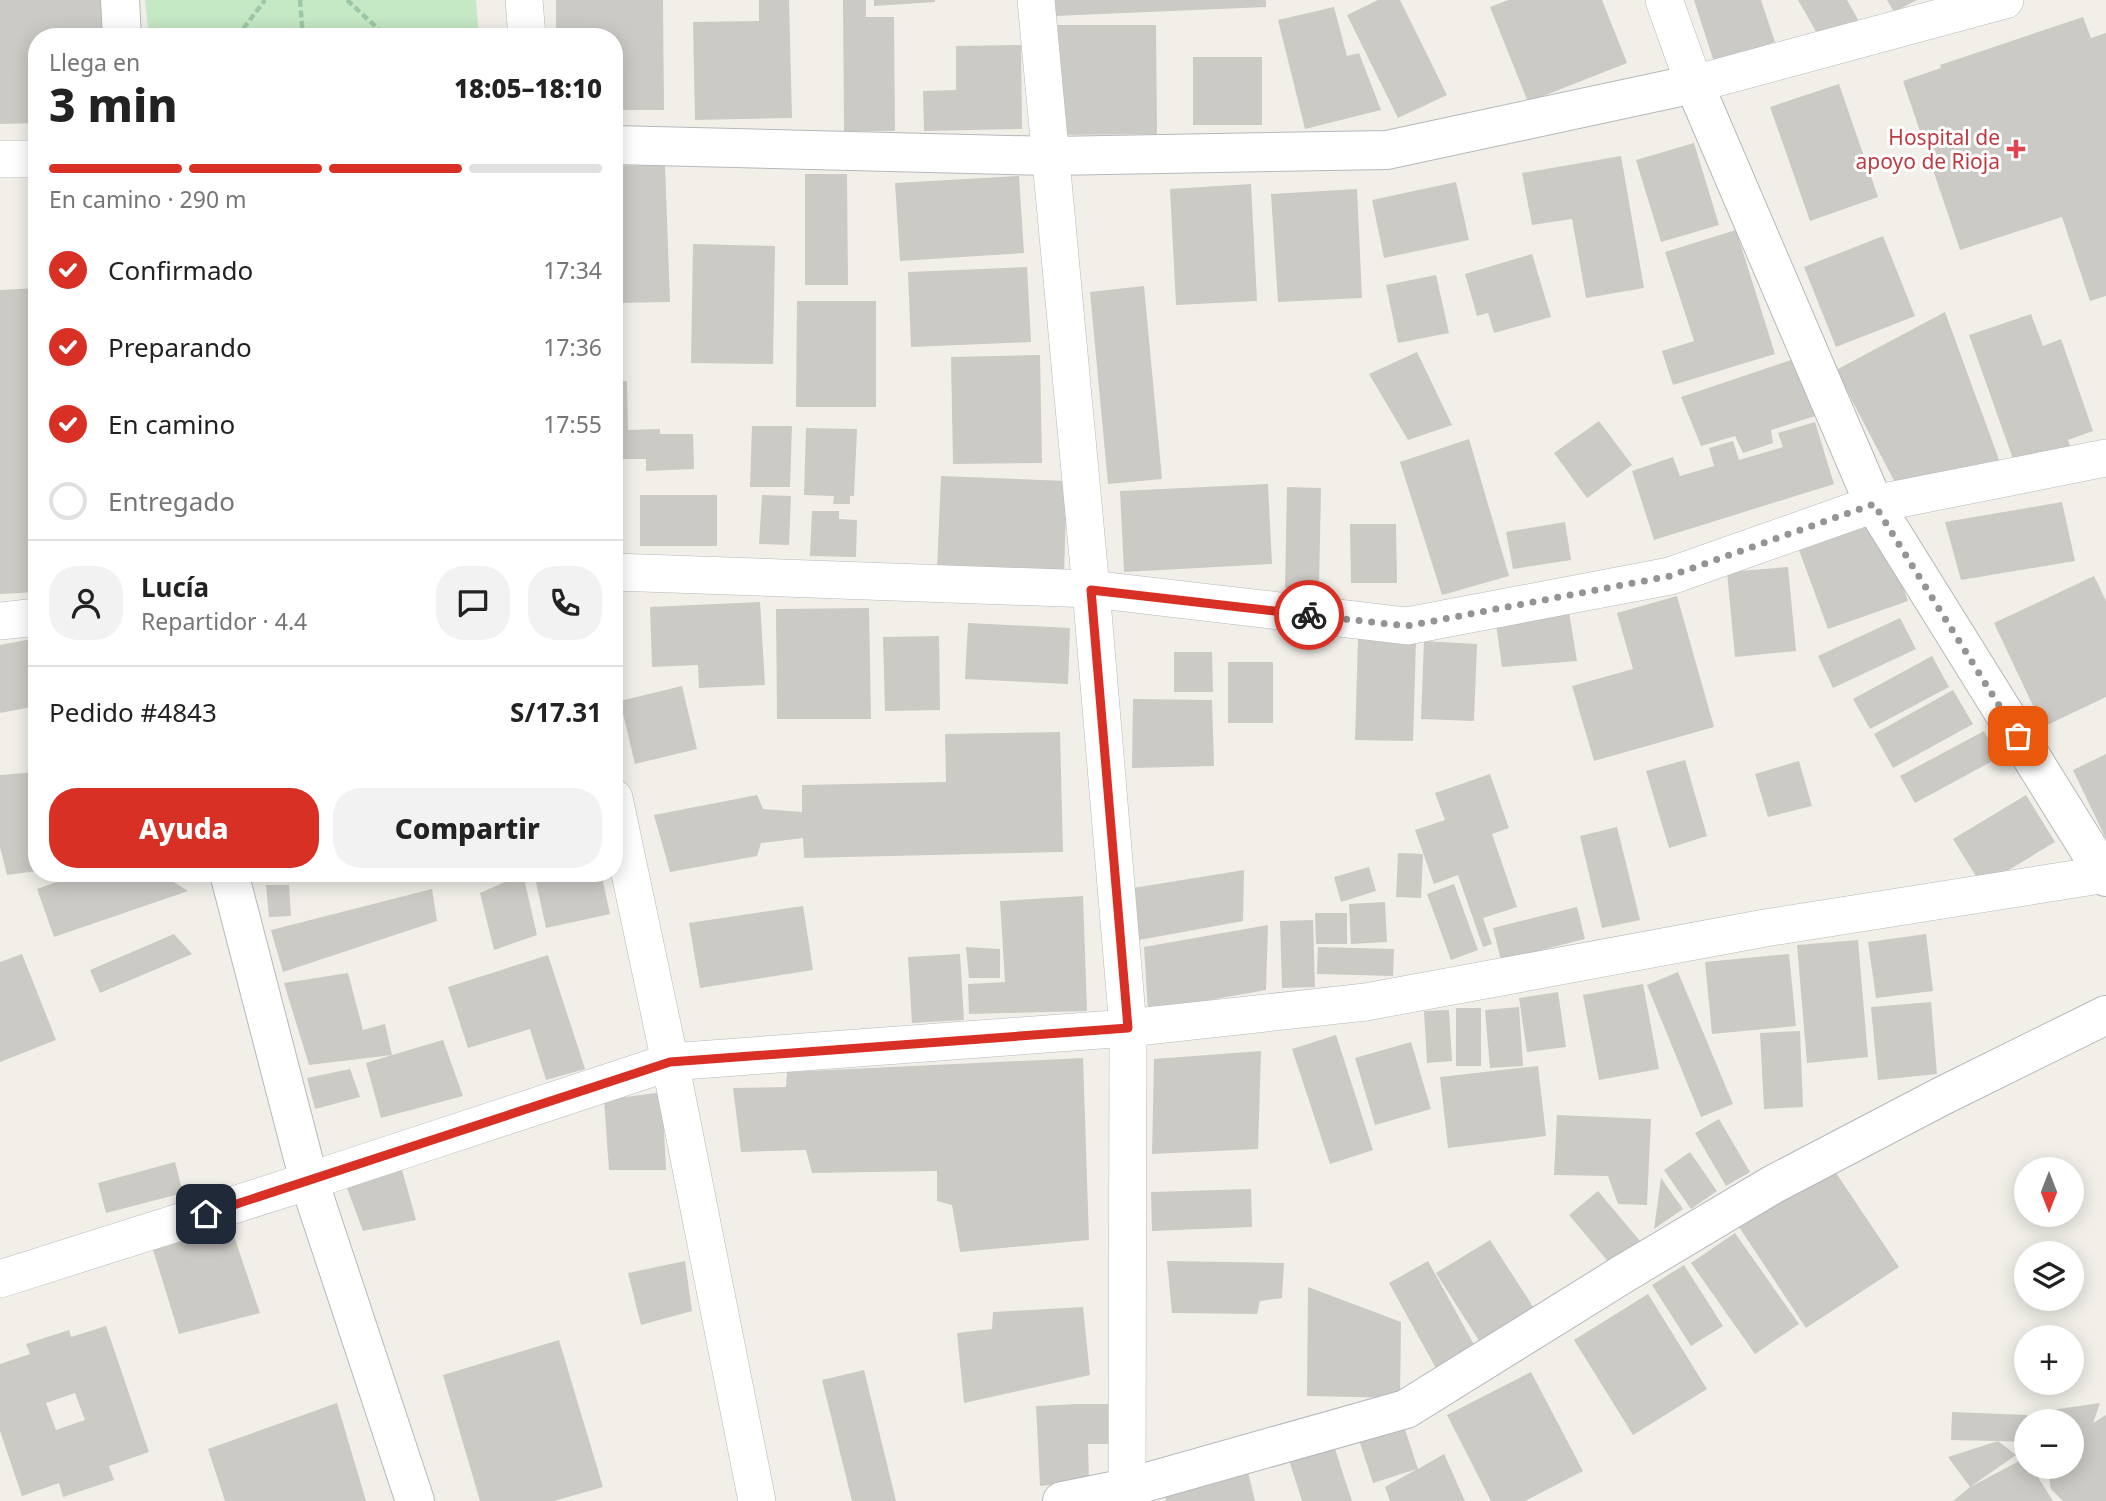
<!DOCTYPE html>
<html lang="es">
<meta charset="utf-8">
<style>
:root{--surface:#fff;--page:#f2f2f2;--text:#222;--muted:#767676;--line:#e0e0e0;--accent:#d93025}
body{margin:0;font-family:"Noto Sans",sans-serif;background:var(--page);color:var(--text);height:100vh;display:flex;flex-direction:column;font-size:26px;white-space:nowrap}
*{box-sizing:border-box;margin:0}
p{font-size:23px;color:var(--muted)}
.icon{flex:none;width:38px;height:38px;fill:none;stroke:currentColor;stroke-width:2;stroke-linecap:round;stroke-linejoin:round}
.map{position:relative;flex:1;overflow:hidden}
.details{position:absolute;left:28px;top:28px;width:595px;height:854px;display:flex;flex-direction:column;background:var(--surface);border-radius:28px;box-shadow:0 4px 18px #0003}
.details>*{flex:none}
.needle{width:46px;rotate:180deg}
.buttons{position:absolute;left:2014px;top:1157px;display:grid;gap:14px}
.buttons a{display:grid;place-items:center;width:70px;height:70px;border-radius:50%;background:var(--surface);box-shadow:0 4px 18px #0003;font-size:35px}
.pin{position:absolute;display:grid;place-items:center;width:60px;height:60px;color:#fff;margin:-30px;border-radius:14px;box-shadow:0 4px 10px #0006}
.courier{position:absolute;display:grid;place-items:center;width:70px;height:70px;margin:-35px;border:5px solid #d93025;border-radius:50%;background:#fff;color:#222;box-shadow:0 2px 9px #0007}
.summary em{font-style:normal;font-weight:800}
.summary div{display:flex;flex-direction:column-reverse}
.summary{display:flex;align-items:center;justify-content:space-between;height:119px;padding:0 21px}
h1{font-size:46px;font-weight:800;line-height:52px}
.bar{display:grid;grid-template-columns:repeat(4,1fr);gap:10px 7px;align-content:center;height:84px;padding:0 21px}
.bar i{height:9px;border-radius:5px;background:var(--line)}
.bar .selected{background:var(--accent)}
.bar p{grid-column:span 4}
.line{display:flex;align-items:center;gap:18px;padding:0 21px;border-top:2px solid var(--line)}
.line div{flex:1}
.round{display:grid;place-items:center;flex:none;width:74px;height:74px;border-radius:28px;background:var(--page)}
ol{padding:0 21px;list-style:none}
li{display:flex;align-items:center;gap:21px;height:77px}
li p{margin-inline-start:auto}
li .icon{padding:7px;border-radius:50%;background:var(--accent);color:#fff;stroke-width:4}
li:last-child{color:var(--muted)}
li i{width:38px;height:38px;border:4px solid var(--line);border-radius:50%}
.action{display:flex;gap:14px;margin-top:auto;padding:14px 21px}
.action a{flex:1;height:80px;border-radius:28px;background:var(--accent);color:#fff;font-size:28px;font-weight:800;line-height:80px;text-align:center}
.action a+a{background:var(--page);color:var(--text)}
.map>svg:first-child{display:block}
.green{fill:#c5e8c5}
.building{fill:#cccac5;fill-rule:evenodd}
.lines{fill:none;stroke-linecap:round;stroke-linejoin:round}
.minor-casing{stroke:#b5b8bc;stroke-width:38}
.tertiary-casing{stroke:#b5b8bc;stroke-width:40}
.path{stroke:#9cc7a9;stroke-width:4.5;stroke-dasharray:7 3.5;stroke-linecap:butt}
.minor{stroke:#fff;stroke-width:37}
.tertiary{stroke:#fff;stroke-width:38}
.done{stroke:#929495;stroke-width:7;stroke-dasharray:0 12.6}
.route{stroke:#d93025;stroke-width:9}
.health-dot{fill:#e0444e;stroke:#fff;stroke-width:2.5}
.labels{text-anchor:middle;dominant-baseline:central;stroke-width:6;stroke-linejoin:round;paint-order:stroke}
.health-label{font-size:21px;fill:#be3a42;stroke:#fff;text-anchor:end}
</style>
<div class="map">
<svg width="2106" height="1501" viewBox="0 0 2106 1501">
<rect width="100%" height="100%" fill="#f1efe8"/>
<!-- green -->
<path class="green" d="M145 0H476L479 37H149Z"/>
<!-- building -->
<path class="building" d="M0 0H105L106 37H37V123L0 124Z
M556 0H663L664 110H614V37H556Z
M759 0H789L792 118 695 120 693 22 759 21Z
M843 0H866V17H894L895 131H844Z
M874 0H935V2L874 6Z
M1054 0H1266V7L1054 16Z
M1378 0H1400L1447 95 1398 118 1347 15Z
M1508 0H1602L1627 63 1528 102 1490 7Z
M1694 0H1761L1775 42 1714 62Z
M1798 0H1847L1860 23 1823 44Z
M1887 0H1917L1894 12Z
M1334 7 1347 56 1359 53 1381 110 1305 129 1278 20Z
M2083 17 2091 38 2106 33V296L2090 301 2062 217 1960 250 1903 81 1941 68 1940 65Z
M1058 25H1156L1157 134 1058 135Z
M1021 45 1022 129 924 131 923 91 956 90V46Z
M1193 57H1262V125H1193Z
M1839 84 1878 197 1810 221 1770 107Z
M1694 143 1719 225 1661 242 1636 160Z
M1621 156 1644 288 1586 298 1572 219 1532 225 1522 173Z
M665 165 670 302 614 303V166Z
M805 174H847L848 285H805Z
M1019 176 1024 253 900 261 895 183Z
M1456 182 1469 240 1384 258 1372 200Z
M1251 184 1257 301 1176 305 1170 189Z
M1357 189 1362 298 1278 302 1271 194Z
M1736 230 1775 354 1673 385 1662 351 1694 341 1665 252Z
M1883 236 1915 316 1836 347 1804 267Z
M693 244 775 246 773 364 691 363Z
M1532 254 1551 317 1494 333 1488 313 1477 316 1465 274Z
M1027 267 1031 342 911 347 908 272Z
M1436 275 1449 333 1398 343 1386 285Z
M1144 286 1162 479 1108 484 1090 292Z
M37 288V592L0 594V290Z
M797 301H876V407H796Z
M1945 312 2001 465 1899 490 1836 370Z
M2031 314 2043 346 2061 339 2093 431 2068 440 2073 454 2018 473 1969 335Z
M1417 352 1452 425 1408 440 1369 374Z
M1040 355 1042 463 953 464 951 357Z
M1791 360 1815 416 1771 430 1773 443 1743 453 1735 436 1701 446 1681 397Z
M627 381 628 430 660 429V434H693L694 469 646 471V459H614V382Z
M1599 421 1632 465 1587 498 1554 453Z
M1815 422 1834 484 1654 540 1632 471 1673 457 1680 476 1714 466 1709 448 1733 441 1739 460 1783 447 1778 433Z
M752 426H792L790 487H750Z
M806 428 857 429 854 496H850V504H833L834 496 804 495Z
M1469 439 1509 576 1442 595 1400 462Z
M941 476 1067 481 1064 574 937 569Z
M1268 484 1272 564 1124 572 1120 491Z
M1287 487 1321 488 1319 588H1285Z
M640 495H717V546H640Z
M762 495 791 496 789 545 759 544Z
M2062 502 2075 561 1961 580 1945 522Z
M812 511H839V519L857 520 856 557 810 556Z
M1565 522 1571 560 1513 569 1506 532Z
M1879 522 1908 601 1828 629 1799 550Z
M1350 524H1396L1397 583H1351Z
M1788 567 1796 651 1735 657 1727 572Z
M2094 576 2106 601V697L2043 727 1994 623Z
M1677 596 1714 727 1594 761 1572 686 1633 669 1617 613Z
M760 602 765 685 699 688 698 665 652 667 650 607Z
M869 608 871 719H777L776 609Z
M1569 612 1577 661 1502 667 1496 624Z
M1900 618 1916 649 1833 688 1818 656Z
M968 623 1070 628 1068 684 965 679Z
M939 636 940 710 885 711 883 637Z
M37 638V706L0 713V645Z
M1358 639 1416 641 1413 741 1355 740Z
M1424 641 1477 644 1474 721 1421 719Z
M1174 652H1212L1213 692H1174Z
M1932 656 1949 687 1870 729 1853 699Z
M1228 662H1273V723H1228Z
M682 686 697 749 635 764 620 701Z
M1953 690 1973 724 1893 768 1874 734Z
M1133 699 1212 700 1214 766 1132 768Z
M1984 731 1998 758 1915 803 1900 776Z
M1060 732 1063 852 804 858 803 838 761 843 757 856 670 872 654 815 757 795 763 809 802 812V785L946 782 945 734Z
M2106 754V839L2073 770Z
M1685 760 1707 836 1669 848 1646 771Z
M1799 761 1812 806 1768 817 1755 774Z
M37 772V871L7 875 0 847V775Z
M1490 774 1509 828 1492 834 1517 907 1483 918 1492 944 1483 947 1458 875 1434 884 1415 830 1445 820 1435 793Z
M2026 795 2055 842 1982 886 1953 839Z
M1617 827 1640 920 1602 928 1580 836Z
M1398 853 1423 854 1421 898 1396 897Z
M1369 867 1376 891 1341 902 1334 877Z
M1244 870 1243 921 1139 940 1133 888Z
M81 873H159L188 891 54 937 37 889Z
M534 873H601L610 914 546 928Z
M523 874 537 935 494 950 480 893Z
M1454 884 1478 950 1451 960 1427 894Z
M266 885H289L291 916 269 917Z
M432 889 437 921 283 972 271 930Z
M1083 896 1087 1011 969 1014 968 984 1005 982 1000 901Z
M1385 902 1387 942 1351 944 1349 904Z
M803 906 813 970 700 988 689 923Z
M1577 907 1585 939 1501 960 1493 928Z
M1315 913H1347V944H1316Z
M1313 920 1315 987 1282 988 1280 921Z
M1268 925 1266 990 1148 1011 1144 947Z
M174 934 192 954 100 993 90 970Z
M1926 934 1933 991 1876 998 1868 942Z
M1858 940 1868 1057 1807 1063 1797 945Z
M966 947 1000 949V978H969Z
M1318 947 1394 949 1393 976 1317 974Z
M22 954 56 1040 0 1062V962Z
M960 954 964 1020 912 1023 908 957Z
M1789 954 1796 1026 1712 1034 1705 962Z
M548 955 585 1069 546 1080 530 1029 468 1048 448 987Z
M1678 972 1733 1104 1701 1117 1647 985Z
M348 973 363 1030 385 1024 392 1055 443 1040 463 1096 381 1118 366 1063 392 1055 309 1065 284 983Z
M1643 984 1659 1069 1599 1080 1583 995Z
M1558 992 1566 1047 1527 1052 1519 998Z
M1931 1002 1937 1074 1878 1080 1871 1007Z
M1519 1007 1523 1066 1490 1068 1485 1010Z
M1456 1008H1481V1066H1456Z
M1449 1010 1452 1061 1427 1063 1424 1011Z
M1800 1031 1803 1107 1764 1109 1760 1033Z
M1336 1035 1373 1150 1330 1164 1292 1049Z
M1411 1042 1431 1109 1375 1125 1355 1058Z
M1261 1051 1258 1149 1152 1154 1154 1059Z
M1083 1058 1089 1240 960 1252 952 1205 937 1201V1171L812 1173 806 1150 741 1152 733 1088 786 1087 787 1072Z
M1538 1066 1546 1136 1448 1148 1440 1077Z
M350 1069 360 1097 315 1109 307 1078Z
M662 1092 666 1170H609L604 1100Z
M1557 1115 1651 1119 1647 1205 1618 1204 1608 1176 1554 1175Z
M1719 1119 1750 1172 1726 1186 1695 1133Z
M1690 1152 1717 1191 1691 1209 1664 1170Z
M175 1162 183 1193 106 1213 98 1183Z
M401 1166 416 1220 363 1231 345 1183Z
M1832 1167 1899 1267 1806 1328 1739 1227Z
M1661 1178 1683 1209 1654 1229Z
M1251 1189 1252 1227 1152 1231 1151 1192Z
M1598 1191 1640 1241 1611 1265 1569 1215Z
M231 1227 260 1313 179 1334 153 1250Z
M1735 1233 1799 1324 1755 1354 1691 1263Z
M1490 1240 1539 1316 1485 1350 1436 1273Z
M685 1261 692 1311 641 1325 628 1273Z
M1167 1261 1284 1263 1282 1298 1260 1301 1257 1314 1172 1313Z
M1428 1261 1477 1350 1438 1372 1389 1283Z
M1684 1265 1723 1326 1691 1346 1652 1285Z
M1308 1287 1401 1322 1400 1398 1307 1396Z
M1648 1294 1707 1389 1633 1435 1574 1340Z
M1083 1307 1090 1375 964 1403 957 1333 992 1329 993 1312Z
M106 1326 149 1452 109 1466 114 1480 63 1497 59 1483 22 1496 0 1431V1364L30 1354 26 1344 69 1330 71 1337ZM75 1393 85 1420 56 1430 46 1403Z
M559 1340 603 1487 554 1501H480L443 1375Z
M864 1370 896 1501H852L822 1380Z
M1531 1372 1583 1471 1525 1501H1491L1447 1415Z
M337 1403 366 1501H225L208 1449Z
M2100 1403 2093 1423 2106 1415V1501H2063L2051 1489 2047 1466H2072V1421H2040L2038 1412Z
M1077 1404H1115L1114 1444H1088L1089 1481 1040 1486 1036 1406Z
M1952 1412 2027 1415 2026 1442 1998 1441 2016 1455 1970 1487 1948 1457 1998 1441 1951 1440Z
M1403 1423 1418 1469 1444 1454 1465 1501H1390L1385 1487 1417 1469 1373 1483 1358 1437Z
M1333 1443 1352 1501H1302L1288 1457Z
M2025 1458 2026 1466H2031L2053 1501H1953L1970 1487Z
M1248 1472 1255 1501H1166L1164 1492Z"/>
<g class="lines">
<defs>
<path id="minor" d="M524 0 527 37
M1036 0 1091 589 1128 1028 1127 1501
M1664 0 1694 84 2005 0
M0 159H37
M614 572 1091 589 1407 626 1670 576 1874 504 2106 458
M0 621 37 617
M614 798 670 1062 757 1501
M0 1279 309 1181 670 1062 1128 1028 1366 1002 1765 928 2106 874"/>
<path id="tertiary" d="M120 0 122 37
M614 145 1051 156 1387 150 1694 84 1874 504 2106 877
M229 873 309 1181 415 1501
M1062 1501 1126 1488 1406 1409 1623 1274 1772 1185 1942 1096 2106 1015"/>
</defs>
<!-- minor casing -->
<use href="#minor" class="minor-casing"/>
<!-- tertiary casing -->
<use href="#tertiary" class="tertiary-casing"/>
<!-- path -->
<path class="path" d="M300 0 303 37
M347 0 387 37
M237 37 265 0"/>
<!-- minor -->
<use href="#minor" class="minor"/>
<!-- tertiary -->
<use href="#tertiary" class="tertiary"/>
</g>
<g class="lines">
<!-- done -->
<path class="done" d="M1309 615 1407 626 1670 576 1874 504 2018 736"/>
<!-- route -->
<path class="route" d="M206 1214 670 1062 1128 1028 1091 590 1309 615"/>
</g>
<!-- markers -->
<path class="health-dot" d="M2012.5 138.5h7v7h7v7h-7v7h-7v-7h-7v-7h7z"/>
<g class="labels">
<!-- health labels -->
<g class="health-label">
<text x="2000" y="137">Hospital de<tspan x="2000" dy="24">apoyo de Rioja</tspan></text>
</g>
</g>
</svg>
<div class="buttons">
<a><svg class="needle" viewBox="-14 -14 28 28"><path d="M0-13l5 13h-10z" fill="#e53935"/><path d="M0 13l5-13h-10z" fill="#767676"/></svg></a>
<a><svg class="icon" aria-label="layers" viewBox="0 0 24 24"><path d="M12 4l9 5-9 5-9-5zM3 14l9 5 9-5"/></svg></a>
<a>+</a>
<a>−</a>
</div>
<div class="pin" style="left:2018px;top:736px;background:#ea580c"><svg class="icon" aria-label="bag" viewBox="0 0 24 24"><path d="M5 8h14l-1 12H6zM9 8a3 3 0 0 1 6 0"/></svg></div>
<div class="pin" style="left:206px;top:1214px;background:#1f2937"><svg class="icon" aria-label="home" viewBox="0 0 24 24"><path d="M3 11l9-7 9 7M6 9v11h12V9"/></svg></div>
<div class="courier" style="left:1309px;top:615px"><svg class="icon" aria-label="bike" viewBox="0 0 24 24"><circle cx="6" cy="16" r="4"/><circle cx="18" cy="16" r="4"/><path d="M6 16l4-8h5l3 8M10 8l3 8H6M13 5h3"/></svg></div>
<section class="details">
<div class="summary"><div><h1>3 min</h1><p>Llega en</p></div><em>18:05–18:10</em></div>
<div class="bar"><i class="selected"></i><i class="selected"></i><i class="selected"></i><i></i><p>En camino · 290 m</p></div>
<ol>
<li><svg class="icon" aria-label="check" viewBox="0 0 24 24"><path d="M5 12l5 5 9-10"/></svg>Confirmado<p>17:34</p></li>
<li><svg class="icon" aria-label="check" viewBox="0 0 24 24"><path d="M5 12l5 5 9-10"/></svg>Preparando<p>17:36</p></li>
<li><svg class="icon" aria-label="check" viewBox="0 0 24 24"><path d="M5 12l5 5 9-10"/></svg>En camino<p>17:55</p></li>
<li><i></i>Entregado</li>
</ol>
<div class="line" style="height:126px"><a class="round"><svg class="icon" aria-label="person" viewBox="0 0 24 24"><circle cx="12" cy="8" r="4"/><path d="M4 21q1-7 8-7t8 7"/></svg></a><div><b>Lucía</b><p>Repartidor · 4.4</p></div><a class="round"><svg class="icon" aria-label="chat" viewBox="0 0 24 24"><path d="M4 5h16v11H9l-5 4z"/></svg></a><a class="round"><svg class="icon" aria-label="phone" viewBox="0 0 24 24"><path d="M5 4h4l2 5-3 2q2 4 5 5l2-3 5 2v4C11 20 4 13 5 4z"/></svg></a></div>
<div class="line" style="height:91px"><div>Pedido #4843</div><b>S/17.31</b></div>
<div class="action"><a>Ayuda</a><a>Compartir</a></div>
</section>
</div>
